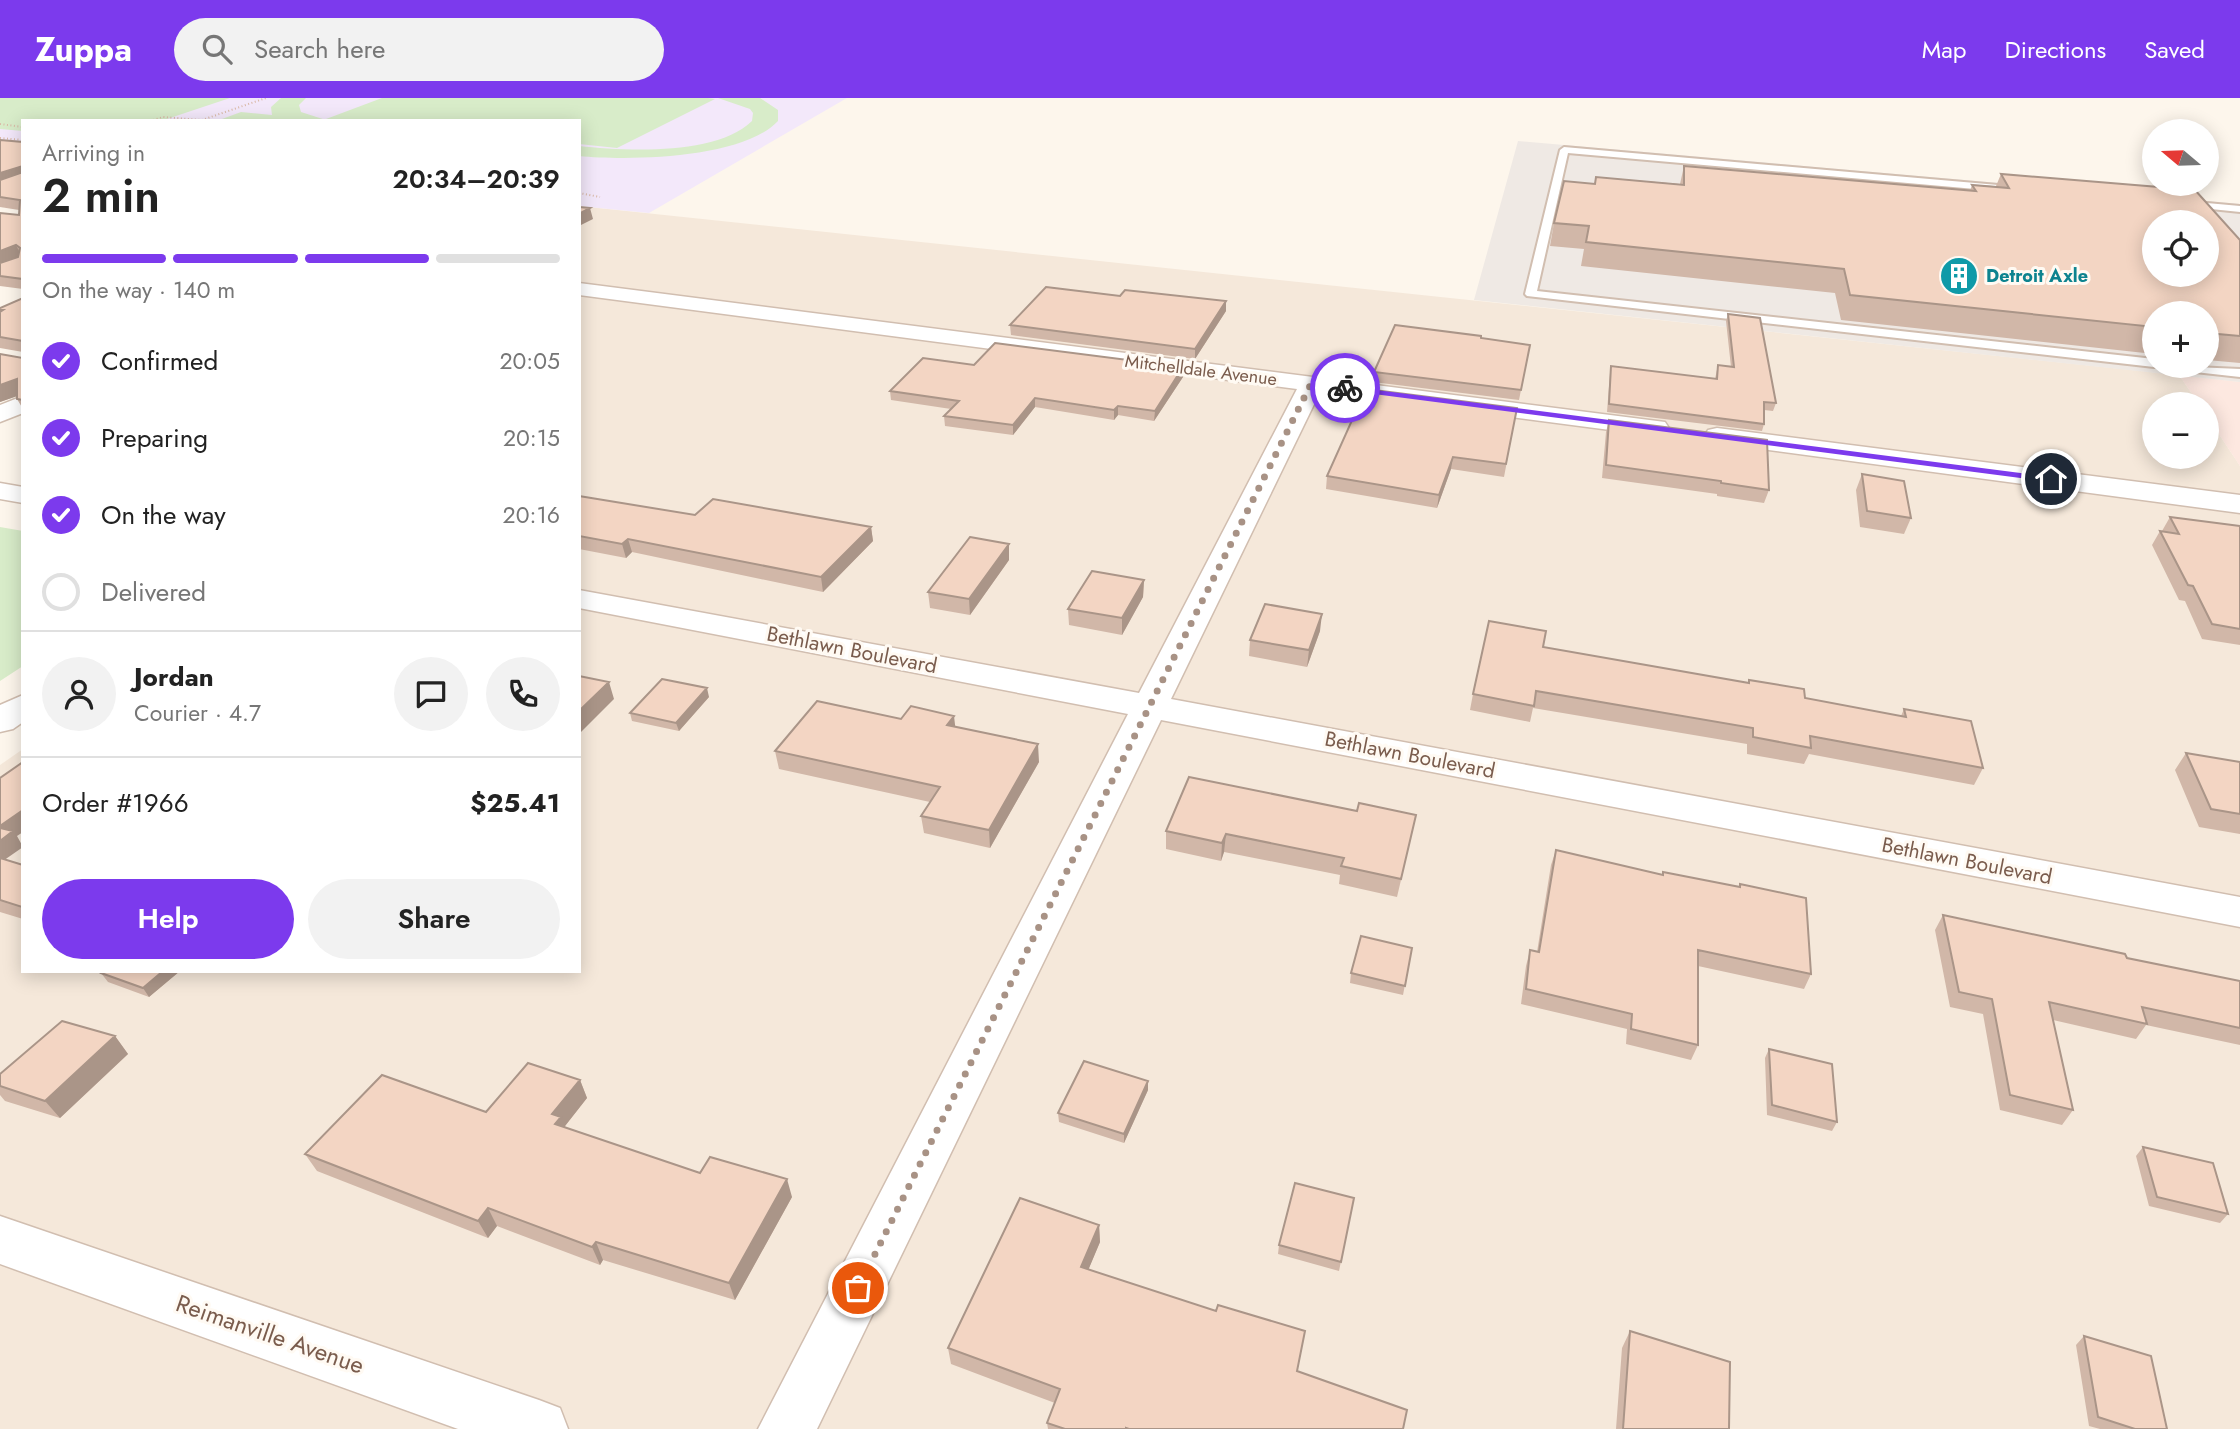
<!DOCTYPE html>
<meta charset="utf-8">
<style>
:root{--surface:#fff;--page:#f2f2f2;--text:#222;--muted:#767676;--line:#e0e0e0;--accent:#7c3aed}
body{margin:0;font-family:Jost,sans-serif;background:var(--page);color:var(--text);height:100vh;display:flex;flex-direction:column;font-size:26px;white-space:nowrap}
*{box-sizing:border-box;margin:0}
p{font-size:23px;color:var(--muted)}
.icon{flex:none;width:38px;height:38px;fill:none;stroke:currentColor;stroke-width:2;stroke-linecap:round;stroke-linejoin:round}
.map{position:relative;flex:1;overflow:hidden}
.side{position:absolute;left:21px;top:21px;width:560px;height:854px;display:flex;flex-direction:column;background:var(--surface);border-radius:0px;box-shadow:0 4px 18px #0003}
.side>*{flex:none}
.needle{width:46px;rotate:289deg}
.fabs{position:absolute;left:2142px;top:21px;display:grid;gap:14px}
.fabs a{display:grid;place-items:center;width:77px;height:77px;border-radius:50%;background:var(--surface);box-shadow:0 4px 18px #0003;font-size:35px}
.pin{position:absolute;display:grid;place-items:center;width:60px;height:60px;color:#fff;margin:-30px;border:4px solid #fff;border-radius:50%;box-shadow:0 2px 7px #0007}
.courier{position:absolute;display:grid;place-items:center;width:70px;height:70px;margin:-35px;border:5px solid #7c3aed;border-radius:50%;background:#fff;color:#222;box-shadow:0 2px 9px #0007}
.summary em{font-style:normal;font-weight:600}
.summary div{display:flex;flex-direction:column-reverse}
.summary{display:flex;align-items:center;justify-content:space-between;height:119px;padding:0 21px}
h1{font-size:46px;font-weight:600;line-height:52px}
.bar{display:grid;grid-template-columns:repeat(4,1fr);gap:10px 7px;align-content:center;height:84px;padding:0 21px}
.bar i{height:9px;border-radius:5px;background:var(--line)}
.bar .active{background:var(--accent)}
.bar p{grid-column:span 4}
.line{display:flex;align-items:center;gap:18px;padding:0 21px;border-top:2px solid var(--line)}
.line div{flex:1}
.round{display:grid;place-items:center;flex:none;width:74px;height:74px;border-radius:37px;background:var(--page)}
ol{padding:0 21px;list-style:none}
li{display:flex;align-items:center;gap:21px;height:77px}
li p{margin-inline-start:auto}
li .icon{padding:7px;border-radius:50%;background:var(--accent);color:#fff;stroke-width:4}
li:last-child{color:var(--muted)}
li i{width:38px;height:38px;border:4px solid var(--line);border-radius:50%}
.button{display:flex;gap:14px;margin-top:auto;padding:14px 21px}
.button a{flex:1;height:80px;border-radius:42px;background:var(--accent);color:#fff;font-size:28px;font-weight:600;line-height:80px;text-align:center}
.button a+a{background:var(--page);color:var(--text)}
header{display:flex;align-items:center;gap:42px;box-sizing:border-box;height:98px;padding:0 35px;background:var(--accent);color:#fff}
header strong{font-size:33px}
nav{display:flex;gap:38px;margin-inline-start:auto;font-size:24px}
.search{width:490px;height:63px;background:var(--page);display:flex;align-items:center;gap:18px;box-sizing:border-box;padding:0 24px;border-radius:38px;color:var(--muted);font-size:26px}
.map>svg:first-child{display:block}
.residential{fill:#f5e8da}
.commercial{fill:#fde8e0}
.industrial{fill:#efe9e4;fill-rule:evenodd}
.education{fill:#f3e8fa}
.green{fill:#d8ecc9}
.lines{fill:none;stroke-linecap:round;stroke-linejoin:round}
.service-casing{stroke:#d1beb0;stroke-width:4}
.minor-casing{stroke:#d1beb0;stroke-width:3}
.path{stroke:#d9b8a5;stroke-width:2;stroke-dasharray:1 2.5;stroke-linecap:butt}
.service{fill:#fff;fill-rule:evenodd}
.minor{fill:#fff;fill-rule:evenodd}
.wall{fill:#d1b7a8}
.shaded-wall{fill:#aa9588}
.building{fill:#f3d5c3;stroke:#aa9588;stroke-width:2;fill-rule:evenodd}
.route{fill:#7c3aed}
.done{stroke:#a89285;stroke-width:7;stroke-dasharray:0 12.6}
.labels{text-anchor:middle;dominant-baseline:central;stroke-width:6;stroke-linejoin:round;paint-order:stroke}
.far-culture-label{font-size:18px;font-weight:bold;fill:#0d838f;stroke:#fffaf3;text-anchor:start}
.far-street-label{font-size:18px;fill:#7a5c4d;stroke:#fffaf3}
.street-label{font-size:21px;fill:#7a5c4d;stroke:#fffaf3}
.near-street-label{font-size:24px;fill:#7a5c4d;stroke:#fffaf3}
</style>
<header>
<strong>Zuppa</strong>
<div class="search"><svg class="icon" aria-label="search" viewBox="0 0 24 24"><circle cx="10" cy="10" r="6"/><path d="M15 15l6 6"/></svg>Search here</div>
<nav><a>Map</a><a>Directions</a><a>Saved</a></nav>
</header>
<div class="map">
<svg width="2240" height="1331" viewBox="0 0 2240 1331">
<rect width="100%" height="100%" fill="#fdf6ec"/>
<!-- residential -->
<path class="residential" d="M579 108 2179 277 2199 306H2154V359H2207V318L2240 368V1331H0V667L23 651V873H579Z"/>
<!-- commercial -->
<path class="commercial" d="M2179 277 2240 284V368L2207 318V306H2199Z"/>
<!-- industrial -->
<path class="industrial" d="M1518 43 2240 106V284L1474 202ZM2154 124H2207V177H2154ZM2154 215H2207V268H2154Z"/>
<!-- education -->
<path class="education" d="M0 0H847L649 115 579 108V23H23V49L0 46Z"/>
<!-- green -->
<path class="green" d="M0 0H230L161 23H23V33L0 31Z
M281 0H306L299 7 301 14 329 23 222 21 241 14 272 17 271 9Z
M382 0H708L715 1 617 50 579 46V23L326 21Z
M718 0H760L778 12V23C743 61 628 63 579 58V48C626 53 716 58 752 23L753 15 750 11Z
M0 429 23 433V568L0 583Z"/>
<g class="lines">
<defs>
<path id="service" d="M1564 49 1998 87 2003 90 1998 93 1568 55 1537 193 2154 261V268H2158L2154 269 1527 198 1525 196 1560 52Z
M2185 103 2240 108V114L2182 108V104Z
M2171 268 2240 271V279L2177 272Z"/>
<path id="minor" d="M579 185 1665 324 1669 330 1665 336 1656 338 1320 294 1171 601 2240 799V829L1161 622 817 1331H758L1128 616 579 510V492L1139 595 1297 291 579 197Z
M23 298V315L0 324V307Z
M1717 330 2240 397V415L1708 344 1704 338 1708 332Z
M0 385 23 389V405L0 401Z
M23 597V624L13 631 0 634V607Z
M0 1118 539 1302 560 1310 568 1331H458L0 1166Z"/>
</defs>
<!-- service casing -->
<use href="#service" class="service-casing"/>
<!-- minor casing -->
<use href="#minor" class="minor-casing"/>
<!-- path -->
<path class="path" d="M150 23 163 19 202 22 266 0
M0 26 23 29
M0 40 23 42
M579 95 600 99"/>
<!-- service -->
<use href="#service" class="service"/>
<!-- minor -->
<use href="#minor" class="minor"/>
</g>
<!-- wall -->
<path class="wall" d="M0 42 23 44V191L0 188V115L19 117V112L0 109Z
M1684 68 1970 93 1972 87 1996 88 2001 76 2240 142V265L2207 262V215H2154V256L1841 222 1835 195 1581 168 1584 151 1550 148 1554 125 1595 86 1596 79 1680 86Z
M1120 198 1226 203V213L1195 261 1011 237 1010 227Z
M23 200V254L0 250V210Z
M1728 216 1776 305 1773 313 1764 312V326L1762 333 1607 314 1610 275 1611 268 1715 281 1718 267 1731 269 1726 223Z
M1481 240 1530 247 1519 302 1373 284 1374 274Z
M23 260V311L17 301V298L0 304Z
M974 267 1183 269V279L1154 323 1118 317 1114 322 1035 309 1013 337 945 328 944 318 951 311 891 302 890 293Z
M1517 310 1504 379 1451 371 1437 410 1326 391 1327 378Z
M1609 322 1769 392 1764 405 1717 398V396L1602 380 1606 334Z
M1862 376 1911 420 1904 436 1860 429 1856 392Z
M579 398 695 417 871 429 873 443 823 494 632 454 626 460 579 451Z
M2170 419 2240 428V547L2202 541 2185 503 2179 502 2152 447 2160 433H2162Z
M1009 462 970 517 930 510 928 494Z
M1144 482 1143 499 1122 537 1069 527 1068 511Z
M1320 533 1307 569 1249 558 1250 542Z
M1543 549 1748 585 1749 582 1805 600 1901 618 1904 611 1983 670 1974 687 1809 656 1804 666 1747 656V646L1533 610 1530 624 1470 612 1473 596Z
M709 599 679 633 632 623 630 615Z
M901 621 955 629 1039 664 990 750 924 735 921 718 930 704 779 671 775 653Z
M2186 655 2240 664V736L2199 729 2175 672Z
M0 680 17 738 5 762 23 767V821L0 814Z
M1166 733 1412 735 1397 799 1339 786 1340 777 1224 754 1221 763 1166 751Z
M1556 752 1662 777 1663 774 1738 789 1740 786 1811 876 1804 891 1698 868V947L1691 962 1626 946 1627 931 1521 906 1526 868 1530 852 1537 854 1551 767Z
M1943 817 2127 860 2240 883V947L2146 927 2136 941 2053 922 2073 1012 2062 1027 2000 1012 1983 916 1950 909 1935 832Z
M1412 850 1403 897 1350 885 1351 875Z
M180 873 149 899 108 884 101 875Z
M115 938 128 956 60 1020 5 1003 0 997V976Z
M1769 951 1837 1024 1832 1033 1767 1017 1765 960Z
M580 982 587 1000 565 1028V1029L700 1075 792 1099 735 1202 603 1162 600 1167 497 1128 488 1140 317 1073 305 1056 486 1014Z
M1148 992 1124 1045 1059 1024 1058 1015Z
M2143 1049 2228 1116 2220 1125 2149 1108 2136 1058Z
M1354 1100 1339 1173 1278 1156 1279 1147Z
M1099 1127 1100 1144 1088 1172 1298 1273 1403 1331H1048L1047 1325 1055 1305 951 1266 948 1250Z
M1630 1233 1729 1331H1616L1622 1250Z
M2084 1238 2167 1331H2100L2089 1328 2076 1247Z"/>
<!-- shaded-wall -->
<path class="shaded-wall" d="M23 68V80L0 88V75Z
M590 110 593 121 579 128V116Z
M16 147 22 159 0 167V153Z
M1226 203V213L1195 261V251Z
M1183 269V279L1154 323 1155 313Z
M17 281 23 296 0 304V287Z
M1035 300V309L1013 337V327Z
M1118 308V317L1114 322V312Z
M1453 359 1451 371 1437 410 1439 397Z
M871 429 873 443 823 494 821 479Z
M628 441 632 454 626 460 622 446Z
M1009 446V462L970 517 969 501Z
M1144 482 1143 499 1122 537V520Z
M1322 516 1320 533 1307 569 1309 552Z
M609 584 614 601 579 636V613Z
M707 590 709 599 679 633 676 625Z
M954 618 956 635 947 627Z
M1038 646 1039 664 990 750 989 732Z
M23 712V734L17 738 23 749 0 765V728Z
M1226 736 1224 754 1221 763 1222 745Z
M163 873H180L149 899 143 890Z
M115 938 128 956 60 1020 45 1003Z
M580 982 587 1000 565 1028 568 1037 563 1044 552 1016Z
M1148 983V992L1124 1045V1036Z
M787 1081 792 1099 735 1202 729 1185Z
M488 1110 497 1128 488 1140 478 1123Z
M1099 1127 1100 1144 1082 1187 1081 1169Z
M596 1144 603 1162 600 1167 592 1149Z"/>
<!-- building -->
<path class="building" d="M0 42 23 44V68L0 75Z
M1684 68 1976 93 1972 87 2009 90 2001 76 2195 92 2240 142V238L2207 235V215H2154V229L1850 197 1844 171 1586 144 1589 128 1554 125 1564 83 1595 86 1596 79 1684 87ZM2154 124H2207V177H2154Z
M23 74V181L0 178V165L18 159 20 150 16 147 0 153V115L19 117 20 102 0 99V82Z
M579 109 590 110 579 116Z
M1046 189 1120 198 1125 192 1226 203 1195 251 1010 227Z
M23 200V243L0 239V214L3 212H0V210Z
M1728 216 1760 220 1776 305 1764 304V326L1609 306 1611 268 1717 281 1718 267 1734 269Z
M1395 227 1481 238V240L1530 247 1521 292 1374 274Z
M995 245 1183 269 1155 313 1118 308 1114 312 1035 300 1013 327 944 318 959 303 890 293 923 260 974 267Z
M0 256 23 260V302L17 301V281L0 287Z
M1366 291 1517 310 1506 366 1453 359 1439 397 1327 378Z
M1609 322 1767 342 1769 392 1721 385V383L1606 367Z
M1862 376 1904 383 1911 420 1867 413Z
M579 398 695 417 713 401 871 429 821 479 628 441 622 446 579 438Z
M2170 419 2240 428V531L2212 526 2193 488 2188 487 2160 433 2179 436Z
M970 439 1009 446 969 501 928 494Z
M1092 473 1144 482 1122 520 1068 511Z
M1265 506 1322 516 1309 552 1250 542Z
M1489 523 1546 533 1543 549 1749 585V582L1804 591 1805 600 1906 619 1904 611 1971 623 1983 670 1810 638 1811 650 1753 639V630L1536 593 1534 608 1473 596Z
M579 578 609 584 579 613Z
M662 581 707 590 676 625 630 615Z
M817 603 901 621 911 608 954 618 947 627 1038 646 989 732 921 718 940 689 775 653Z
M2186 655 2240 664V716L2211 711Z
M23 664V712L0 728V680Z
M1189 679 1357 713 1359 705 1416 717 1401 781 1341 768 1344 760 1226 736 1222 745 1166 733Z
M0 730 13 733 0 743Z
M1556 752 1663 777V774L1740 789V786L1806 800 1811 876 1698 852V947L1631 931 1632 916 1526 891 1530 852 1539 854Z
M0 760 23 767 22 809 0 802Z
M1943 817 2125 856 2127 860 2240 883V930L2142 909 2147 926 2049 904 2073 1012 2010 997 1992 901 1959 894Z
M1361 838 1412 850 1405 888 1351 875Z
M103 873H163L143 890 101 875Z
M62 923 115 938 45 1003 0 988V976Z
M1769 951 1832 966 1837 1024 1772 1007Z
M1084 963 1148 983 1124 1036 1058 1015Z
M528 965 580 982 552 1016 561 1019 555 1026 700 1075 710 1059 787 1081 729 1185 596 1144 592 1149 488 1110 478 1123 305 1056 382 977 486 1014Z
M2143 1049 2213 1065 2228 1116 2157 1099Z
M1295 1085 1354 1100 1341 1164 1279 1147Z
M1020 1100 1099 1127 1081 1169 1216 1213 1218 1207 1305 1233 1297 1273 1407 1312 1403 1331H1129L1126 1330V1331H1065L1047 1325 1060 1291 948 1250Z
M1630 1233 1730 1264 1729 1331H1623Z
M2084 1238 2151 1258 2167 1331H2135L2098 1319Z"/>
<!-- route -->
<path class="route" d="M1345 288 2051 379 2055 381 2051 384 1343 292Z"/>
<g class="lines">
<!-- done -->
<path class="done" d="M858 1190 1311 286 1345 290"/>
</g>
<!-- icons -->
<defs>
<symbol id="building-disc" viewBox="-11 -11 22 22"><circle r="9.5" fill="#0f9aa8" stroke="#fffaf3"/><path d="M-4-6H4V6H1V3H-1V6H-4ZM-2.5-4.3h1.7v1.8h-1.7ZM.8-4.3h1.7v1.8H.8ZM-2.5-1h1.7V.8h-1.7ZM.8-1h1.7V.8H.8Z" fill="#fff"/></symbol>
</defs>
<g fill-rule="evenodd">
<use href="#building-disc" x="1937" y="156" width="44" height="44"/>
</g>
<g class="labels">
<!-- far-culture labels -->
<g class="far-culture-label">
<text x="1986" y="178">Detroit Axle</text>
</g>
<!-- far-street labels -->
<g class="far-street-label">
<text transform="translate(1201 272) rotate(7)">Mitchelldale Avenue</text>
</g>
<!-- street labels -->
<g class="street-label">
<text transform="translate(852 552) rotate(11)">Bethlawn Boulevard</text>
<text transform="translate(1410 657) rotate(11)">Bethlawn Boulevard</text>
<text transform="translate(1967 763) rotate(11)">Bethlawn Boulevard</text>
</g>
<!-- near-street labels -->
<g class="near-street-label">
<text transform="translate(270 1236) rotate(19)">Reimanville Avenue</text>
</g>
</g>
</svg>
<div class="fabs">
<a><svg class="needle" viewBox="-14 -14 28 28"><path d="M0-13l5 13h-10z" fill="#e53935"/><path d="M0 13l5-13h-10z" fill="#767676"/></svg></a>
<a><svg class="icon" aria-label="locate" viewBox="0 0 24 24"><circle cx="12" cy="12" r="6"/><path d="M12 2v4M12 18v4M2 12h4M18 12h4"/></svg></a>
<a>+</a>
<a>−</a>
</div>
<div class="pin" style="left:858px;top:1190px;background:#ea580c"><svg class="icon" aria-label="bag" viewBox="0 0 24 24"><path d="M5 8h14l-1 12H6zM9 8a3 3 0 0 1 6 0"/></svg></div>
<div class="pin" style="left:2051px;top:381px;background:#1f2937"><svg class="icon" aria-label="home" viewBox="0 0 24 24"><path d="M3 11l9-7 9 7M6 9v11h12V9"/></svg></div>
<div class="courier" style="left:1345px;top:290px"><svg class="icon" aria-label="bike" viewBox="0 0 24 24"><circle cx="6" cy="16" r="4"/><circle cx="18" cy="16" r="4"/><path d="M6 16l4-8h5l3 8M10 8l3 8H6M13 5h3"/></svg></div>
<section class="side">
<div class="summary"><div><h1>2 min</h1><p>Arriving in</p></div><em>20:34–20:39</em></div>
<div class="bar"><i class="active"></i><i class="active"></i><i class="active"></i><i></i><p>On the way · 140 m</p></div>
<ol>
<li><svg class="icon" aria-label="check" viewBox="0 0 24 24"><path d="M5 12l5 5 9-10"/></svg>Confirmed<p>20:05</p></li>
<li><svg class="icon" aria-label="check" viewBox="0 0 24 24"><path d="M5 12l5 5 9-10"/></svg>Preparing<p>20:15</p></li>
<li><svg class="icon" aria-label="check" viewBox="0 0 24 24"><path d="M5 12l5 5 9-10"/></svg>On the way<p>20:16</p></li>
<li><i></i>Delivered</li>
</ol>
<div class="line" style="height:126px"><a class="round"><svg class="icon" aria-label="person" viewBox="0 0 24 24"><circle cx="12" cy="8" r="4"/><path d="M4 21q1-7 8-7t8 7"/></svg></a><div><b>Jordan</b><p>Courier · 4.7</p></div><a class="round"><svg class="icon" aria-label="chat" viewBox="0 0 24 24"><path d="M4 5h16v11H9l-5 4z"/></svg></a><a class="round"><svg class="icon" aria-label="phone" viewBox="0 0 24 24"><path d="M5 4h4l2 5-3 2q2 4 5 5l2-3 5 2v4C11 20 4 13 5 4z"/></svg></a></div>
<div class="line" style="height:91px"><div>Order #1966</div><b>$25.41</b></div>
<div class="button"><a>Help</a><a>Share</a></div>
</section>
</div>
